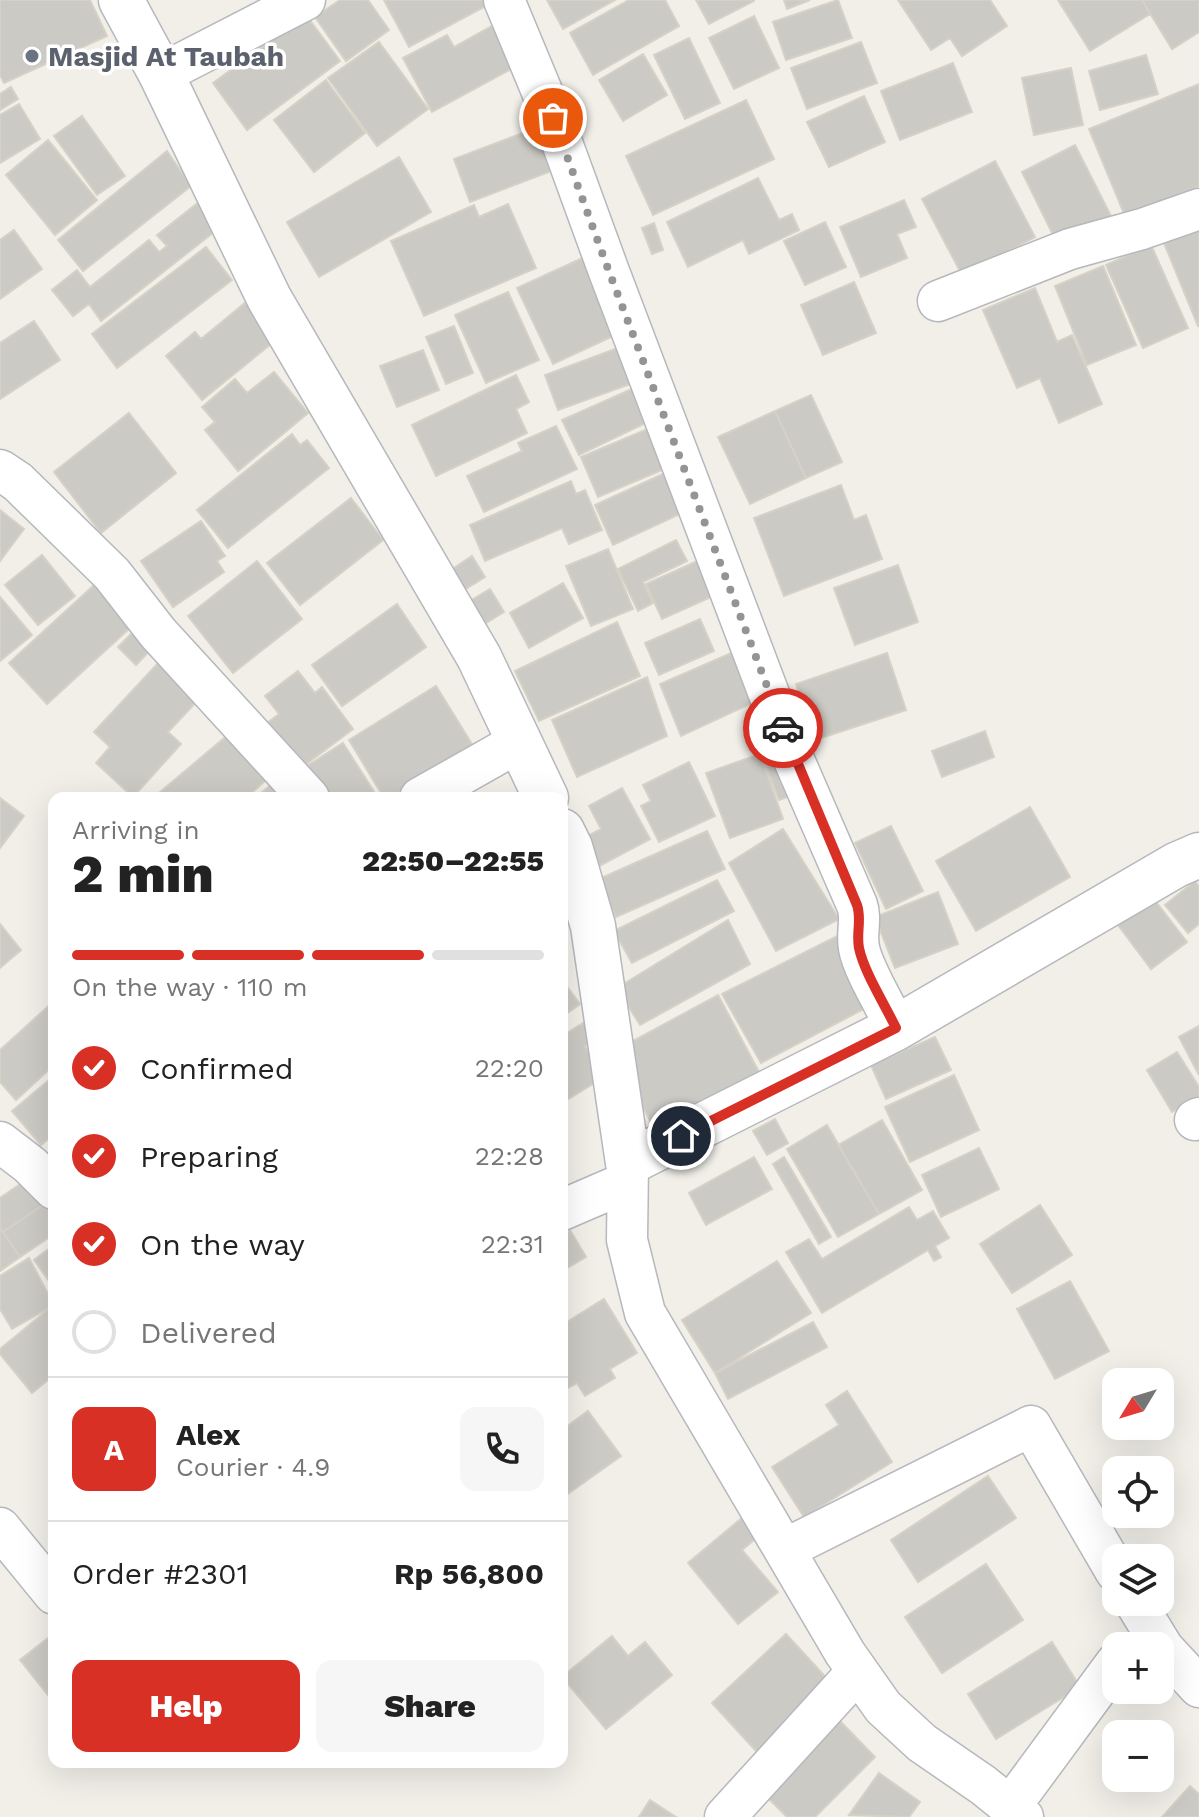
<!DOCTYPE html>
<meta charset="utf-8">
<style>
:root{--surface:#fff;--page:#f6f6f6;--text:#222;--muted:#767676;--line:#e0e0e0;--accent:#d93025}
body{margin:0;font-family:"Work Sans",sans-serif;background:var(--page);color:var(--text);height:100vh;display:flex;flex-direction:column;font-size:30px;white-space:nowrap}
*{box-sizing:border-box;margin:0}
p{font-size:26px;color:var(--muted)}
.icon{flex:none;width:44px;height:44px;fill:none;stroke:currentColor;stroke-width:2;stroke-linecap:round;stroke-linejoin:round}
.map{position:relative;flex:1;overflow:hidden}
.panel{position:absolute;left:48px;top:792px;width:520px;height:976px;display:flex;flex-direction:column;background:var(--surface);border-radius:16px;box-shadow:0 8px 32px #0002}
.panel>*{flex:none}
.needle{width:52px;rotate:232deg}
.buttons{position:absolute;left:1102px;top:1368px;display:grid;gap:16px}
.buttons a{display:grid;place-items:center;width:72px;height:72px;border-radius:16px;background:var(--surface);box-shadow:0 8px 32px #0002;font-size:40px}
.pin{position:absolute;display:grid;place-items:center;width:68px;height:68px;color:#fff;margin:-34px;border:4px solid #fff;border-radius:50%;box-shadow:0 2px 8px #0007}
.courier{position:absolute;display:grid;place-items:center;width:80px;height:80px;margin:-40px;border:6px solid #d93025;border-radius:50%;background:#fff;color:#222;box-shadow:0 2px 10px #0007}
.headline em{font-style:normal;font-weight:800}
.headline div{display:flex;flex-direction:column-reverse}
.headline{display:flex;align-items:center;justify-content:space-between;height:136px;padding:0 24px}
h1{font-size:52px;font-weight:800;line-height:60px}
.bar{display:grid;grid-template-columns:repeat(4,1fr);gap:12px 8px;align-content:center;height:96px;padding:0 24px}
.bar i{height:10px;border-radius:6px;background:var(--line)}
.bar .active{background:var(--accent)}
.bar p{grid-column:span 4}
.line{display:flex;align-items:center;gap:20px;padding:0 24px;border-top:2px solid var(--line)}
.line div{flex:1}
.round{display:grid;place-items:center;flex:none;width:84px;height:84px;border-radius:16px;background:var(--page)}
ol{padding:0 24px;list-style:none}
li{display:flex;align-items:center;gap:24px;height:88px}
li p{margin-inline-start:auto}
li .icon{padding:8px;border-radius:50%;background:var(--accent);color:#fff;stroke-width:4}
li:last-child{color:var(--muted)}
li i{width:44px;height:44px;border:4px solid var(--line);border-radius:50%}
.primary-button{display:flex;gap:16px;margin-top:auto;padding:16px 24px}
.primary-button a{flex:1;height:92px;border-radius:16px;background:var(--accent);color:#fff;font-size:32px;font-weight:800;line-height:92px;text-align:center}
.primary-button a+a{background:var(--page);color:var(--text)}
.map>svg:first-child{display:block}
.building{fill:#cccac5;stroke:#d6d1c6;stroke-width:2}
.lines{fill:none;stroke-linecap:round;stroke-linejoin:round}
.minor-casing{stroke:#b5b8bc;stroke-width:43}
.tertiary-casing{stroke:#b5b8bc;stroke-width:47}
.minor{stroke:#fff;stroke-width:40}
.tertiary{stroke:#fff;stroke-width:44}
.done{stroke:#929495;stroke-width:8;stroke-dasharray:0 14.4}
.route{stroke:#d93025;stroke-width:10}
.worship-dot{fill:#6b7280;stroke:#fff;stroke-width:3}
.labels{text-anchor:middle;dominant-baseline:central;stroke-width:7;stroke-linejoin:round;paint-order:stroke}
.worship-label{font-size:28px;font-weight:bold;fill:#5b616d;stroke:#fff;text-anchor:start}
</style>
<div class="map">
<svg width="1199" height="1817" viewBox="0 0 1199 1817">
<rect width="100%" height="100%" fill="#f1efe8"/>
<!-- building -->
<path class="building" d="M0 0H90L107 36 4 83 0 75Z
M340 0H368L389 30 346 61 315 17Z
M384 0H497L409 47Z
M547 0H615L563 29Z
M629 0H665L679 26 593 75 570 33Z
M696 0H754V1L709 24Z
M784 0H810L787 9Z
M838 0 852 38 786 60 773 22Z
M898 0H990L1007 26 962 56 950 38 931 50Z
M1058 0H1142L1150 14 1090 51Z
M1142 0H1199V32L1172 49Z
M306 15 340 61 247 130 213 83Z
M754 16 779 68 734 89 709 38Z
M499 22 522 63 432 112 403 58 447 35 454 47Z
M689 38 720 103 685 119 654 55Z
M379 42 428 109 377 146 328 78Z
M861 42 877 83 807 109 791 68Z
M643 54 667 95 623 121 599 80Z
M1146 55 1158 94 1100 110 1089 71Z
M953 63 972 112 900 140 881 91Z
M1071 68 1083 125 1034 135 1022 78Z
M326 80 365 133 314 172 274 120Z
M1199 84V186L1125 216 1089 129Z
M11 87 18 99 0 110V94Z
M864 96 885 142 829 167 807 122Z
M746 100 774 159 653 215 626 156Z
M19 104 40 139 0 163V115Z
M82 116 125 176 97 195 54 136Z
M546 124 562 167 470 202 454 159Z
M48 140 97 200 55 235 6 175Z
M1075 145 1112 218 1058 245 1022 172Z
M167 151 191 186 83 271 58 240Z
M399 157 431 212 319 277 287 222Z
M995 161 1035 237 962 275 922 199Z
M758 178 779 220 792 214 799 230 749 254 743 240 688 267 667 222Z
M904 200 916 227 897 234 907 258 861 277 840 227Z
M199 202 219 228 101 321 89 304 73 316 52 290 77 270 90 287 149 240 159 252 167 246 157 235Z
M508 204 536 268 424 316 391 241 474 205 479 217Z
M825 222 846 267 805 285 784 241Z
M654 223 663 250 652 254 642 228Z
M1199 223V326H1198L1162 238Z
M14 230 42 269 0 299V240Z
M1151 245 1188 328 1143 348 1106 265Z
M206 247 232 280 117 368 92 334Z
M589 255 624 331 553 364 517 288Z
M1103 266 1136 345 1087 365 1055 286Z
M854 282 876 333 823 355 801 305Z
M1035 288 1057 342 1072 335 1102 404 1059 423 1040 378 1017 388 983 310Z
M508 292 539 360 486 383 455 315Z
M257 293 287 331 202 400 166 356 195 332 201 339Z
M34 321 60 360 0 399V343Z
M454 326 473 373 446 384 426 337Z
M623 346 636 382 558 410 545 375Z
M423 350 439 390 397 407 380 366Z
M274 372 308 413 238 471 205 430 215 422 202 407 235 379 247 393Z
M516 375 529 402 516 409 527 433 436 476 412 425Z
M643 384 658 417 579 455 562 420Z
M811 395 842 462 806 478 775 411Z
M775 411 806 478 750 504 718 437Z
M129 413 176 473 101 533 54 472Z
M657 425 674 465 598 497 581 457Z
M556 426 577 469 484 512 467 476 522 451 518 443Z
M292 434 300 445 307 440 329 468 228 548 197 510Z
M676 468 695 507 613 545 595 505Z
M571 481 576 494 585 490 602 530 569 544 562 528 485 561 470 525Z
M841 485 854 520 866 515 882 559 784 596 754 518Z
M351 498 383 540 300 605 267 563Z
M0 510 24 529 0 561Z
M201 521 225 556 217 561 224 572 173 607 141 561Z
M676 540 687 561 643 582 653 603 638 611 618 569Z
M608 549 633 609 591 626 566 566Z
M713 554 729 589 662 619 646 584Z
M42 555 75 596 38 625 5 585Z
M472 556 485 577 461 592 448 572Z
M257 561 302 619 233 673 188 616Z
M898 565 918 622 855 645 834 588Z
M104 576 142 617 47 704 9 663Z
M563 583 583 618 529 648 510 613Z
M490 589 504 612 483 625 468 602Z
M0 597 32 635 0 661Z
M397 604 426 647 342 706 312 665Z
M700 619 714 651 659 675 645 643Z
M143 622 160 640 136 665 118 647Z
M617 622 640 676 539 721 515 671Z
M745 647 765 697 681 736 660 684Z
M887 653 906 710 815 740 796 684Z
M161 660 201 697 168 732 181 744 133 797 96 763 110 747 94 732Z
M298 671 315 693 322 687 353 729 297 771 263 726 279 714 265 696Z
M647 677 667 736 577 777 552 720Z
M436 686 475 749 395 798H384L349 740Z
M985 731 994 757 942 777 932 751Z
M229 734 266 780 246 798H153Z
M343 743 378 798H323L304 768Z
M788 752 802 792 779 800 764 761Z
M760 754 783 819 730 838 706 773Z
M689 762 715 816 659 842 641 806 651 801 643 785Z
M271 785 281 798H255Z
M622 788 650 839 592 870 577 842 601 829 589 806Z
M0 798 24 816 0 848Z
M1030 807 1070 877 976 931 936 861Z
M891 826 923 891 886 909 855 843Z
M783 829 839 919 776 951 729 863Z
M707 831 725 869 616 917 599 879Z
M717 880 734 911 632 963 614 931Z
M1195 881 1199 887V924L1188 933 1165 905Z
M938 892 958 944 895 968 875 917Z
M1153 898 1187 942 1151 969 1118 925Z
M728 920 750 964 640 1025 617 988Z
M0 924 21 950 0 968Z
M845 932 877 1002 761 1063 722 994Z
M562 980 580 1004 562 1017Z
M718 995 759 1072 654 1128 613 1052Z
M53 1002 54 1065 16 1100 0 1082V1050Z
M593 1017 604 1035 585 1046 604 1077 562 1103V1036Z
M1199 1026V1075L1179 1037Z
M935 1037 951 1070 886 1099 871 1065Z
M1177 1052 1199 1087V1096L1172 1112 1147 1070Z
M954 1075 979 1130 910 1162 885 1107Z
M54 1076V1134L41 1145 12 1111Z
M775 1119 788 1143 767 1155 753 1131Z
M882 1120 922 1190 879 1214 838 1145Z
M827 1125 879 1214 838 1237 787 1149Z
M979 1148 999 1189 941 1217 922 1175Z
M754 1157 772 1189 706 1225 689 1193Z
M784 1157 831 1237 819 1244 773 1164Z
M32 1176 49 1201 3 1232 0 1228V1198Z
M49 1201 54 1207V1234L20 1257 3 1232Z
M1040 1205 1072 1255 1012 1293 980 1244Z
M909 1207 917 1220 933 1211 949 1238 935 1246 941 1257 934 1261 928 1250 822 1313 786 1252 809 1239 822 1259Z
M0 1228 20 1257 0 1271Z
M570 1230 586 1257 562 1271V1234Z
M54 1245V1288L34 1260Z
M29 1258 54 1305 12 1329 0 1309V1276Z
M777 1261 811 1313 715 1373 682 1320Z
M1070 1281 1109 1351 1055 1379 1017 1309Z
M604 1299 637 1353 610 1369 615 1378 585 1396 577 1383 562 1391V1325Z
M50 1308 54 1313V1375L32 1393 0 1354V1349Z
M813 1322 827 1347 728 1399 715 1373Z
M847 1391 892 1462 804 1517 772 1467 839 1425 826 1405Z
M588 1411 621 1456 562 1498V1430Z
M988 1476 1016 1518 918 1582 891 1540Z
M749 1512 765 1531 742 1550 778 1592 738 1624 688 1563Z
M986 1564 1023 1620 942 1673 905 1617Z
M786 1634 832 1684 757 1752 712 1703Z
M52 1635 54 1638V1697L51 1699 20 1660Z
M612 1636 628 1656 645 1642 672 1675 606 1729 562 1677Z
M1052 1642 1080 1687 996 1739 968 1694Z
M839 1720 875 1757 815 1817H787L764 1794Z
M879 1773 920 1802 909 1817 849 1815Z
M1190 1786 1199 1794V1817H1162Z
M650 1800 676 1817H639Z"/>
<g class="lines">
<defs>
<path id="minor" d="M504 0 553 118 608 269 794 760 857 905C862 919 856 933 859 948 863 970 886 1006 896 1028
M161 74 305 0
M938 301 1070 249 1142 229 1199 209
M0 470 18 482 112 574 158 633 309 798
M420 798 519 742
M1195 1120 1199 1118
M0 1142 30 1165 54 1189
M628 1163 627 1240 645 1313 845 1653 883 1707 922 1743 983 1785 1023 1817
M562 1210 627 1182
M0 1528 54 1594
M785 1549 1031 1426 1116 1572
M1135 1602 1163 1648 1199 1687
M1010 1807 1116 1663
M725 1817 857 1672"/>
<path id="tertiary" d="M121 0 161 74 269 298 479 657 546 798
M562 831 570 847 593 926 628 1163 896 1028 1176 865 1199 855"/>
</defs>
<!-- minor casing -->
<use href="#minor" class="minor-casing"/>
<!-- tertiary casing -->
<use href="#tertiary" class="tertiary-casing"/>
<!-- minor -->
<use href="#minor" class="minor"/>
<!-- tertiary -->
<use href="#tertiary" class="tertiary"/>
</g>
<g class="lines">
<!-- done -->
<path class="done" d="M553 118 608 269 783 728"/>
<!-- route -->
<path class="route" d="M681 1136 896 1028C885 1005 864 972 859 948 856 933 862 919 857 905L783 728"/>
</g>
<!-- markers -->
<circle class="worship-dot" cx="32" cy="56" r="8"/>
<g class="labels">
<!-- worship labels -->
<g class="worship-label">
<text x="48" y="56">Masjid At Taubah</text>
</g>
</g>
</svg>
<div class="buttons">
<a><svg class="needle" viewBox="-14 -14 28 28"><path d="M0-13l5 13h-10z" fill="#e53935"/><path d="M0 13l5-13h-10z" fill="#767676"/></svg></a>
<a><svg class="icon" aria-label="locate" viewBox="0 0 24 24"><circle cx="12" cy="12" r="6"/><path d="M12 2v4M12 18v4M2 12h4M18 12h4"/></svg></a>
<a><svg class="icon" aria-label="layers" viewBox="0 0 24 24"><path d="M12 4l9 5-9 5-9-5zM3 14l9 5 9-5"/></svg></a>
<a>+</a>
<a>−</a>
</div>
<div class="pin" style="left:553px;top:118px;background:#ea580c"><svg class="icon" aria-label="bag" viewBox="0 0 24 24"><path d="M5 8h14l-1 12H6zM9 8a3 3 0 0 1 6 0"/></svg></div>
<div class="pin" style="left:681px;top:1136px;background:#1f2937"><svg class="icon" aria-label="home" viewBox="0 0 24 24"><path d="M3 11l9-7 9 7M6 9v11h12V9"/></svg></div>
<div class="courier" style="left:783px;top:728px"><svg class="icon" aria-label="car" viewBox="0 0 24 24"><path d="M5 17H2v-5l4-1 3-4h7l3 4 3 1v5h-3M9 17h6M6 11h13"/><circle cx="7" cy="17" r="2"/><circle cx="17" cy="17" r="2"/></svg></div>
<section class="panel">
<div class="headline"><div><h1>2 min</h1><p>Arriving in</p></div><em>22:50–22:55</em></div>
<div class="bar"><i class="active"></i><i class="active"></i><i class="active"></i><i></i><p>On the way · 110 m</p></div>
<ol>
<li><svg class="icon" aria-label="check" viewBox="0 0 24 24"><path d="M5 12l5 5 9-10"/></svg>Confirmed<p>22:20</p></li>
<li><svg class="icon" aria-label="check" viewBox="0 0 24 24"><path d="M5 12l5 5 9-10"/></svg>Preparing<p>22:28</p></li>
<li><svg class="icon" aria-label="check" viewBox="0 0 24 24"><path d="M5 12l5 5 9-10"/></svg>On the way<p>22:31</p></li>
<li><i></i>Delivered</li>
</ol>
<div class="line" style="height:144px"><b class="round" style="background:var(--accent);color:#fff">A</b><div><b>Alex</b><p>Courier · 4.9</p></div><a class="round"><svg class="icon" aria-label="phone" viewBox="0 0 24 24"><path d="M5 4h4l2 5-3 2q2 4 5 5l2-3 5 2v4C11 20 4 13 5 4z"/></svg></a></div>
<div class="line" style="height:104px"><div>Order #2301</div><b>Rp 56,800</b></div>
<div class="primary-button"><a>Help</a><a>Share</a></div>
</section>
</div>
